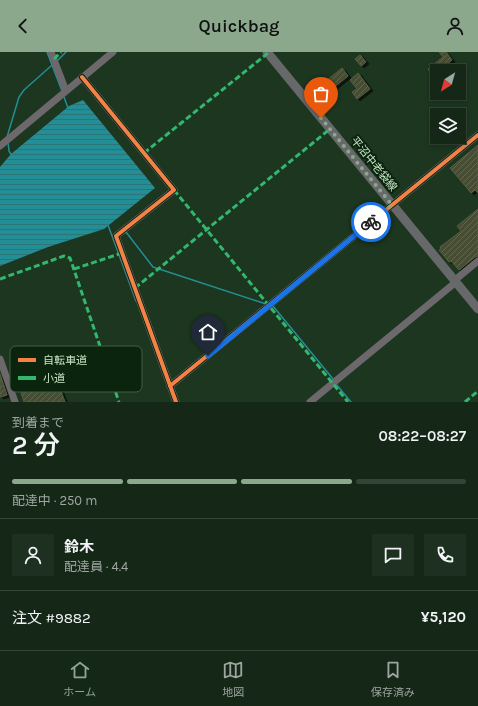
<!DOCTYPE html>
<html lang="ja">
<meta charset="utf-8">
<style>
:root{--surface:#152817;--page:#1e3020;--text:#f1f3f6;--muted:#9da6a1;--line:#344436;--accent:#8ba88c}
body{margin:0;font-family:Karla,"Noto Sans JP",sans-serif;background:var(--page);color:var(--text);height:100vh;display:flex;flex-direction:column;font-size:15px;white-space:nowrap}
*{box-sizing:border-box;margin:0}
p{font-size:13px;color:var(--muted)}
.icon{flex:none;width:22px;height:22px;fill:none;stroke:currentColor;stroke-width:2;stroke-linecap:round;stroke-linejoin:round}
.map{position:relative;height:350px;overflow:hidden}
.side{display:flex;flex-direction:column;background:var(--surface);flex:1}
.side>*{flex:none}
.needle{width:26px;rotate:217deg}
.controls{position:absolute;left:430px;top:12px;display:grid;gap:8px}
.controls a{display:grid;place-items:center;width:36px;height:36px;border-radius:0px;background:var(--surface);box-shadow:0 2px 6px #0003,0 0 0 1px var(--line);font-size:20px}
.pin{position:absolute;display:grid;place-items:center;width:34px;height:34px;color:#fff;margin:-41px -17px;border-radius:50% 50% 50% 0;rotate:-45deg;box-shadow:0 0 4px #0007}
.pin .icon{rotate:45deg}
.courier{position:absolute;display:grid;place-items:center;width:40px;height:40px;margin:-20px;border:3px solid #1a73e8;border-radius:50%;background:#fff;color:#222;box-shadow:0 1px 5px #0007}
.headline em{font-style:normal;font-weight:600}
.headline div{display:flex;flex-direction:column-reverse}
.headline{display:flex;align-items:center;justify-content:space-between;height:68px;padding:0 12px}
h1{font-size:26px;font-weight:600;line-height:30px}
.bar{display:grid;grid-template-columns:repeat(4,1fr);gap:6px 4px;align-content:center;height:48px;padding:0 12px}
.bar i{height:5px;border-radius:3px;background:var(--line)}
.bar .current{background:var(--accent)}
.bar p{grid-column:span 4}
.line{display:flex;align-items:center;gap:10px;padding:0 12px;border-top:1px solid var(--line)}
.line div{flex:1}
.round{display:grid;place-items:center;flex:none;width:42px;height:42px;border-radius:0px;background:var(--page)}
header{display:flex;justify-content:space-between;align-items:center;height:52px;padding:0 12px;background:var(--accent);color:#111;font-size:18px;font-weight:600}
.menu{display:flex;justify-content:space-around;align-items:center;height:56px;border-top:1px solid var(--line);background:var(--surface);font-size:11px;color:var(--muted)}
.menu a{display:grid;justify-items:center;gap:2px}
.menu .current{color:var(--accent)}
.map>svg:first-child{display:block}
.water{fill:url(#water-rules)}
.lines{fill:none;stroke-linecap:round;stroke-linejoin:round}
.stream{stroke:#248e96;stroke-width:1.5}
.building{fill:url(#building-hatch);stroke:#575c42;filter:url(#shadow)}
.minor{stroke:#6c686c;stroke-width:7}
.major{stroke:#676869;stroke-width:9}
.quiet{stroke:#33b770;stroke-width:3;stroke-dasharray:6 3;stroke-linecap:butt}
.cycleway-casing{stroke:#0a240d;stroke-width:6}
.cycleway{stroke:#f48246;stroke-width:4}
.done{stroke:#8ba88c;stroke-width:4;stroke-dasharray:0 7.2}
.route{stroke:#1a73e8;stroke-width:5}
.labels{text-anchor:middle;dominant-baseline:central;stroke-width:4;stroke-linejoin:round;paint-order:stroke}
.street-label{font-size:11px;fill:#c7e6c7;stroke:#0a240d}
.key{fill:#0a240d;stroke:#435e45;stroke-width:1}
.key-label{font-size:11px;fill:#c7e6c7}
</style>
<header><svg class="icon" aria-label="back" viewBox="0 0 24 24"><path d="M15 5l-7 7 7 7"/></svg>Quickbag<svg class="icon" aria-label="person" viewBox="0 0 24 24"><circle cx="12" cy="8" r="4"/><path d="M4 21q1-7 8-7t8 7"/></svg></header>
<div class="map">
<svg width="478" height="350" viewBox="0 0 478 350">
<defs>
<pattern id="water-rules" width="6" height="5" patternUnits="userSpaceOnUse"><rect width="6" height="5" fill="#248e96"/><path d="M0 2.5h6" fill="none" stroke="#2c7476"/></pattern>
<pattern id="building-hatch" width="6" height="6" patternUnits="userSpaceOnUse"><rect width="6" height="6" fill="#464e32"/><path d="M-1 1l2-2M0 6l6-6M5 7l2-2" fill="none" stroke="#5f684e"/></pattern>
<filter id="shadow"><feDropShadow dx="3" dy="2" stdDeviation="0" flood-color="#0009"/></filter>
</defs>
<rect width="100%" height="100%" fill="#1c361f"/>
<!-- water -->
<path class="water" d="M83 48 155 136 104 177 48 195 0 214V115L11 102 69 54Z"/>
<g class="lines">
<!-- stream -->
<path class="stream" d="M47 0 62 39
M57 9 66 0
M64 45 68 56
M7 85 19 45 24 38 51 14
M8 90 9 99 12 104
M108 173 136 249
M125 181 126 180 153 215 266 252
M273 254 333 327
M336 332 351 350"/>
</g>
<!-- building -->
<path class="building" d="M439 0H446L452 8 439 19H437L433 24 428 17 443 5Z
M360 3 366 10 361 14 355 7Z
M342 16 348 24 327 41 321 33Z
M358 21 370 37 357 47 352 40 357 37 350 28Z
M478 93V141L475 138 471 141 450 116Z
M478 157V204L475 205 459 218 451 209 449 210 439 198 441 197 440 195 461 179 457 174Z
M0 322 7 343 0 345Z
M57 329 65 350H24L21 341Z"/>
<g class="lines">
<!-- minor -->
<path class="minor" d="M51 0 66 39
M82 25 174 138 116 184 176 350
M0 94 113 0
M455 228 478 209
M0 307 15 350
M170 334 478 83
M310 350 456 230"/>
<!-- major -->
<path class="major" d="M267 0 478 257"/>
<!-- quiet -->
<path class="quiet" d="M54 7 61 0
M144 101 268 1
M174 138 348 350
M74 217 122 201
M0 227 64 204 70 206 119 350
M135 236 330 77
M465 350 478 339"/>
<defs>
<path id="cycleway" d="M82 25 174 138 116 184 176 350
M170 334 478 83"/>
</defs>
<!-- cycleway casing -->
<use href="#cycleway" class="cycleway-casing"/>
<!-- cycleway -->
<use href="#cycleway" class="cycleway"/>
</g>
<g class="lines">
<!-- done -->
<path class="done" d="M321 66 392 153 371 170"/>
<!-- route -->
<path class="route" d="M208 304 371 170"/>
</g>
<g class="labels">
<!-- street labels -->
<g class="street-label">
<text transform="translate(374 112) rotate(51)">平沼中老袋線</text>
</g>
</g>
<!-- legend -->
<rect x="10" y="294" width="132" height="46" rx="6" class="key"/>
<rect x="18" y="306" width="18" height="4" fill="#f48246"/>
<rect x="18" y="324" width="18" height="4" fill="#33b770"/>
<g class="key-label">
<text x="43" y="312">自転車道</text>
<text x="43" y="330">小道</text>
</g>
</svg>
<div class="controls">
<a><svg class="needle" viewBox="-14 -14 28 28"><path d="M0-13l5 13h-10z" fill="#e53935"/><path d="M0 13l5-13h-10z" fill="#9da6a1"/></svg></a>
<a><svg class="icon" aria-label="layers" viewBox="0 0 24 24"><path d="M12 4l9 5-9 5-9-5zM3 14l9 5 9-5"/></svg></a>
</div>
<div class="pin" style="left:321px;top:66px;background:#ea580c"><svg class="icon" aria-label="bag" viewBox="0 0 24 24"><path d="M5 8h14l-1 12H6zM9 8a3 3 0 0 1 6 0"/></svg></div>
<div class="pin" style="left:208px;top:304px;background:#1f2937"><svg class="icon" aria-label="home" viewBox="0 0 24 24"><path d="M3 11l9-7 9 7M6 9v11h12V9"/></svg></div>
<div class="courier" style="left:371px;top:170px"><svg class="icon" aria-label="bike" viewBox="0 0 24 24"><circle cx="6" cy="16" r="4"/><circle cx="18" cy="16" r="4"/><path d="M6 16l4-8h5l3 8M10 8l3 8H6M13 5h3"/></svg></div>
</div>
<section class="side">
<div class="headline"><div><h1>2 分</h1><p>到着まで</p></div><em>08:22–08:27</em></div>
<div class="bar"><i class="current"></i><i class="current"></i><i class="current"></i><i></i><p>配達中 · 250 m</p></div>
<div class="line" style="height:72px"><a class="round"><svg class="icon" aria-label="person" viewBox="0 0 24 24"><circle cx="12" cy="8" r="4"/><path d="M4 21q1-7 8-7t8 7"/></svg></a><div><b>鈴木</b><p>配達員 · 4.4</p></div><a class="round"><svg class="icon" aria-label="chat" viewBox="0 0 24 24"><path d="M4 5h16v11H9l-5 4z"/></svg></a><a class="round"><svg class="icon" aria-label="phone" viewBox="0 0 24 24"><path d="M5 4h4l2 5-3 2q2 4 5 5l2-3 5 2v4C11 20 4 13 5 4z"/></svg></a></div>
<div class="line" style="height:52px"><div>注文 #9882</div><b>¥5,120</b></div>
</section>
<nav class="menu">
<a class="current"><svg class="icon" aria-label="home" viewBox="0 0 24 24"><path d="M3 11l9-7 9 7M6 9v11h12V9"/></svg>ホーム</a>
<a><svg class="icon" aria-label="map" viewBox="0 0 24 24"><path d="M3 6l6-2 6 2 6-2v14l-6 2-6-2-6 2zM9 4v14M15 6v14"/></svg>地図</a>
<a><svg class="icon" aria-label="saved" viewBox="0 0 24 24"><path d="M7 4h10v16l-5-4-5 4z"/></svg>保存済み</a>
</nav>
